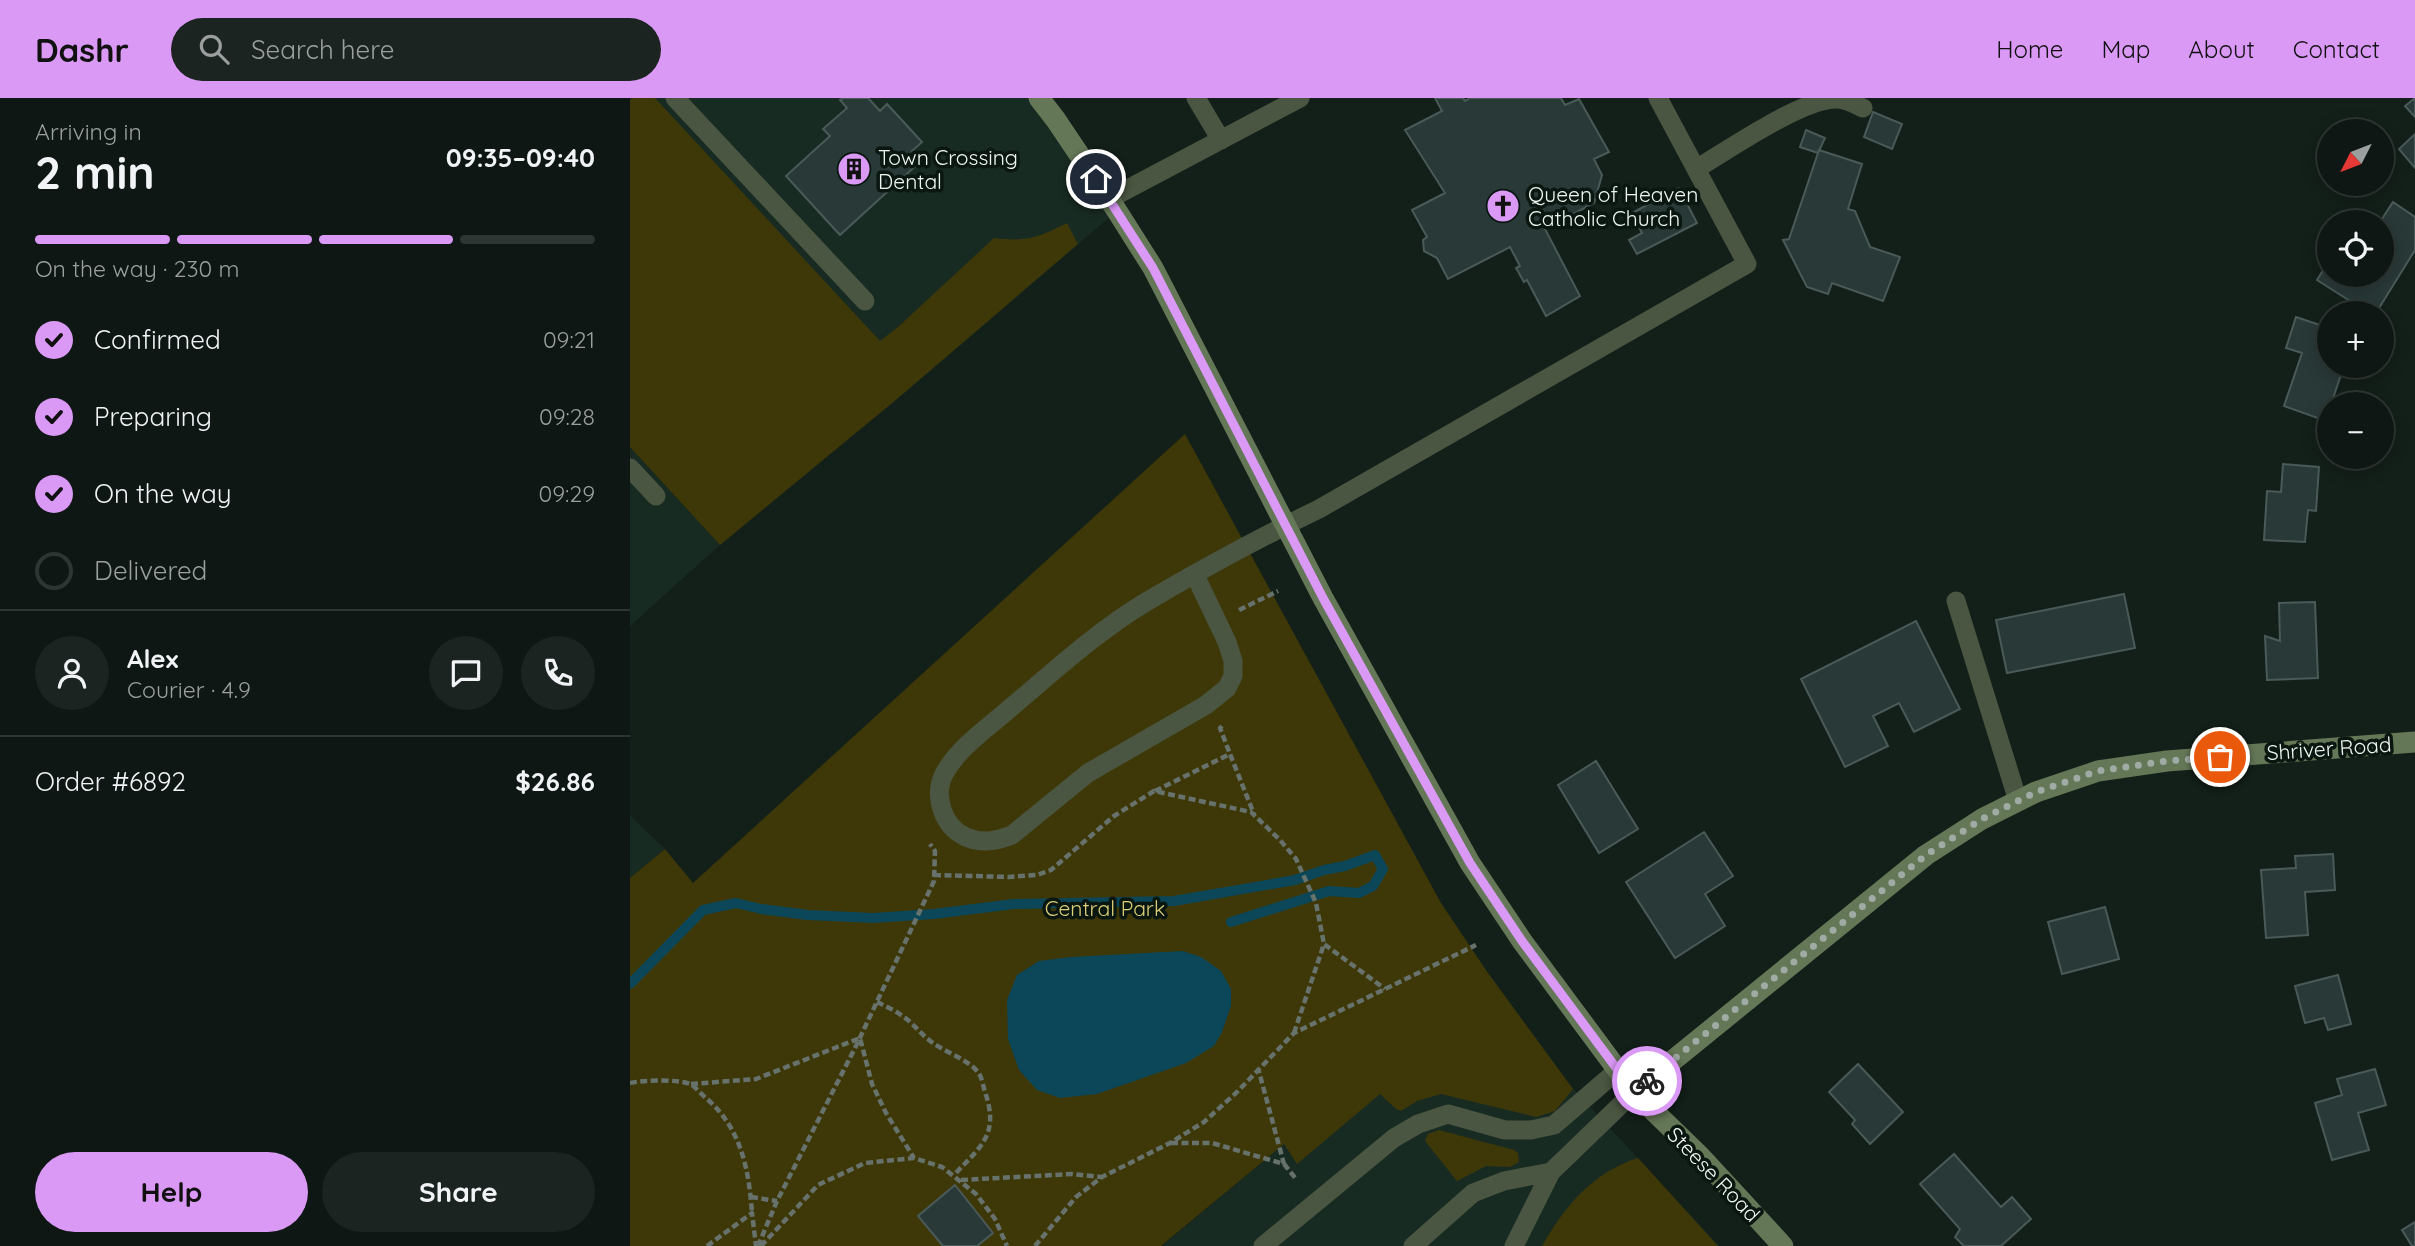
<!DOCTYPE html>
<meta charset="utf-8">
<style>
:root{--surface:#0e1713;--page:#1c2421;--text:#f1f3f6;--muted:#9b9fa0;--line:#2e3633;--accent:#db99f6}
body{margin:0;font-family:Quicksand,sans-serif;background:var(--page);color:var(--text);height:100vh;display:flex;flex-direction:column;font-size:26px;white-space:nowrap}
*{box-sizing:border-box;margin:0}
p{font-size:23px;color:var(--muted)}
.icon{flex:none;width:38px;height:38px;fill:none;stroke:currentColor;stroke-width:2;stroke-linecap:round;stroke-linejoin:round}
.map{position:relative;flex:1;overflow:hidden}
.sheet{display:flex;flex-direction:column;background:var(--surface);width:630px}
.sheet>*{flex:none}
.needle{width:46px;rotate:228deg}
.fabs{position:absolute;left:1687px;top:21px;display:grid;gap:14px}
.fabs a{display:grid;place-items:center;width:77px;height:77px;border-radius:50%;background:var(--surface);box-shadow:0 4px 18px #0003,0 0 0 2px var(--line);font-size:35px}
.pin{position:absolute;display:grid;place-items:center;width:60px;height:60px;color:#fff;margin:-30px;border:4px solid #fff;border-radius:50%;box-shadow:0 2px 7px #0007}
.courier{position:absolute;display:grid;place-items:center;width:70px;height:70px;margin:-35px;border:5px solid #db99f6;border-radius:50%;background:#fff;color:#222;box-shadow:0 2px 9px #0007}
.head em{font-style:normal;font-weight:800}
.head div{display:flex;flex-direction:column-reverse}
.head{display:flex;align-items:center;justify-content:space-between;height:119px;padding:0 35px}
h1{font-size:46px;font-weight:800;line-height:52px}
.bar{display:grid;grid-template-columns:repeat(4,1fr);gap:10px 7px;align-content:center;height:84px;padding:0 35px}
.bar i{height:9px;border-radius:5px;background:var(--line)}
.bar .current{background:var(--accent)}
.bar p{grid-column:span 4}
.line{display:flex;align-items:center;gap:18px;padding:0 35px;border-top:2px solid var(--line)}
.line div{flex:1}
.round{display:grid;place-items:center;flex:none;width:74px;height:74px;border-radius:37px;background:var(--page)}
ol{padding:0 35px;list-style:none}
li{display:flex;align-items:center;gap:21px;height:77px}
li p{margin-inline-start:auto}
li .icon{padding:7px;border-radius:50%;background:var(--accent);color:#111;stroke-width:4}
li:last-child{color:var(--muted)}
li i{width:38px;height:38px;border:4px solid var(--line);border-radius:50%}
.action{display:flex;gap:14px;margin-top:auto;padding:14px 35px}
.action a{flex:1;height:80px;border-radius:42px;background:var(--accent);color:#111;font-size:28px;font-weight:800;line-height:80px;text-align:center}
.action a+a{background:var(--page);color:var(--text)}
header{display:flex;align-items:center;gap:42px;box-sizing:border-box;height:98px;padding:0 35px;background:var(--accent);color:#111}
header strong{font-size:33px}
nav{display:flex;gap:38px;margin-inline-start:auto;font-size:24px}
.search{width:490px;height:63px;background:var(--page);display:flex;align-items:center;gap:18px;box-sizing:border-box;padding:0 24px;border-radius:38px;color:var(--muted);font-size:26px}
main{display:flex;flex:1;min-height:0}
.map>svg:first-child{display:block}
.built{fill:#182b22}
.green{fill:#3e3808}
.water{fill:#0c4759}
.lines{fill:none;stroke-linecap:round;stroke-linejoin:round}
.stream{stroke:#0c4759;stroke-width:10}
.building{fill:#293938;stroke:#495a59;stroke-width:2}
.path{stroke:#67726c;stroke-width:4.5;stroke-dasharray:7 3.5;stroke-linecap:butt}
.lane{stroke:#4a5641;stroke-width:19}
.secondary{stroke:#647756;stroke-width:21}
.done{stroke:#a1aba5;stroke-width:7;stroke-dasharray:0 12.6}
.route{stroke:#db99f6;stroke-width:9}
.labels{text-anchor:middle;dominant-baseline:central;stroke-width:7;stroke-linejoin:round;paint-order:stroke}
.poi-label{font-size:21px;fill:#eef6f1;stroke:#0a1610;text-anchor:start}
.street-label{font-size:21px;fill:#eef6f1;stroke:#0a1610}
.park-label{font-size:21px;fill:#dccf77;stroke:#0a1610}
</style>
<header>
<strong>Dashr</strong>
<div class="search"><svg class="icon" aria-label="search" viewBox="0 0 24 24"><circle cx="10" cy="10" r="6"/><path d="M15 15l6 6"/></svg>Search here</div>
<nav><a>Home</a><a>Map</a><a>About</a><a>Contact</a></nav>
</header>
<main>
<section class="sheet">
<div class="head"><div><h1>2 min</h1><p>Arriving in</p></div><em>09:35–09:40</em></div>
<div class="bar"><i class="current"></i><i class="current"></i><i class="current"></i><i></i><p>On the way · 230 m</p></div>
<ol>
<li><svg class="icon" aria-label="check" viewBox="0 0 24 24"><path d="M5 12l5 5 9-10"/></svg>Confirmed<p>09:21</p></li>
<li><svg class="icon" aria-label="check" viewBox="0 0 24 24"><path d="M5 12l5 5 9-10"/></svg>Preparing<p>09:28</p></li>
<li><svg class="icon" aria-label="check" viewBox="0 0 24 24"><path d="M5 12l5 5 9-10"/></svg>On the way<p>09:29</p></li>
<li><i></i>Delivered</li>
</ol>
<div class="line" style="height:126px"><a class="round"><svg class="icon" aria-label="person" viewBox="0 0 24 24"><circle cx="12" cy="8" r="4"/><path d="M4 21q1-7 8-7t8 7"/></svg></a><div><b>Alex</b><p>Courier · 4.9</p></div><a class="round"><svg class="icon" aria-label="chat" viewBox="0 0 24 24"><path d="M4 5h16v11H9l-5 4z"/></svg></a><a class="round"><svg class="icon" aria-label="phone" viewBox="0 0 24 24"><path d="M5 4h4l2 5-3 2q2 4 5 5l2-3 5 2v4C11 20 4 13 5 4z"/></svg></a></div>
<div class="line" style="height:91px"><div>Order #6892</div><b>$26.86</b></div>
<div class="action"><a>Help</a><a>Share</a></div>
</section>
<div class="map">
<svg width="1785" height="1148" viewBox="0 0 1785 1148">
<rect width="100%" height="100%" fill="#131f19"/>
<!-- built -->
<path class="built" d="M0 0H409L487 113 267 301 0 17Z
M0 349 90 447 0 528Z
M0 717 35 751 0 780Z
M858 875 940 987 1089 1148H532Z"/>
<!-- green -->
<path class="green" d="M2 0H25L250 243 268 229 364 140C397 144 407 140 437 125L448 146 267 301 90 447 0 349V2Z
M555 336 811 805 858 875 943 991 925 1013 906 1019 811 996 787 1003 771 1013 766 1011 750 996 667 1066 654 1046 531 1148H0V780L35 751 63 785Z
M809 1032 884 1052 888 1055 889 1064 880 1069 856 1068 827 1083 795 1043 798 1036Z
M1008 1060 1088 1148H912C935 1108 963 1074 1008 1060Z"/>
<!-- water -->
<path class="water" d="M553 853 571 859 591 873 601 891V908L592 934 584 948 556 965 467 996 430 1000 407 992 389 972 378 941 377 902 387 877 409 863 441 859Z"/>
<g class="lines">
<!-- stream -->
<path class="stream" d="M0 886 73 812 106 805 131 811 178 817 243 820 304 816 384 806 544 803 665 782 694 772 715 768 745 757 753 771 743 788 729 795 699 793 601 824"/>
</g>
<!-- building -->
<path class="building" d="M213 0H238L250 13 257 6 292 44 282 53 291 63 210 137 156 78 200 38 193 31 217 10 210 2Z
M805 0H833L835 3 840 0H931L935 7 949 1 979 54 964 61 972 77 964 105 915 131 950 198 916 218 897 182 894 184 886 170 890 168 880 149 818 181 807 160 794 153 793 142 797 139 782 112 815 95 775 32 812 13Z
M1785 0V19L1775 8Z
M1243 14 1272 26 1262 51 1234 39Z
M1176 32 1195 40 1188 55 1170 49Z
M1785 36V70L1769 51Z
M1189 52 1232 66 1218 111 1225 113 1240 149 1270 159 1253 203 1202 185 1198 196 1177 189 1153 142 1159 141Z
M1049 90 1067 125 1007 156 999 142 1012 135 1002 115Z
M1763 104 1785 119V152L1746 215H1739L1687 182 1699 163V177H1752L1750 124Z
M1666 219 1699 230V268H1714L1701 306H1699L1696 323 1654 308 1672 255 1656 250Z
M1653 366 1689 369 1686 413 1678 412 1675 444 1634 442 1637 393 1651 394Z
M1494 496 1505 550 1377 575 1366 522Z
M1685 504 1688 580 1637 582 1635 538 1650 543 1649 505Z
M1286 523 1330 611 1284 634 1269 605 1243 618 1258 648 1215 669 1171 581Z
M966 663 1008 731 969 755 928 687Z
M1074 734 1103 778 1075 796 1095 828 1045 860 996 784Z
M1703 756 1705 792 1675 794 1678 837 1636 840 1631 772 1666 770 1665 758Z
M1475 809 1489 861 1432 876 1418 824Z
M1708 877 1721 926 1698 932 1694 920 1675 925 1665 888Z
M1228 966 1273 1014 1240 1046 1222 1026 1225 1022 1199 994Z
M1745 971 1756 1007 1728 1015 1739 1052 1702 1062 1685 1005 1712 997 1707 981Z
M1324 1056 1371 1109 1382 1099 1401 1121 1371 1148H1334L1325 1139 1330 1131 1290 1086Z
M325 1087 363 1135 347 1148H313L288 1118Z
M1785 1124V1148H1782L1772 1132Z"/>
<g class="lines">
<!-- path -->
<path class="path" d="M609 512 648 493
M592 628 590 630 600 656
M525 693 600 656 624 716
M304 777 379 779 407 777 421 772 484 718 524 693 621 714 650 742 666 761 686 805 694 846
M247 904C258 909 270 915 279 923 288 931 294 939 303 945 317 955 337 961 348 974 352 979 353 988 355 994 370 1037 350 1049 324 1077
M664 935 694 846 755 891
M0 985C14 982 47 981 60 986 66 989 72 997 77 1001 111 1030 119 1072 122 1115
M61 986 126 981 230 940 242 986 256 1015 284 1060
M541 1045H582L654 1066 628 970
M654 1066 666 1081
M331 1082 442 1076 471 1079
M121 1099 147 1103
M77 1148 122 1115 126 1148
M128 1148 147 1103 227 946 304 783 305 753 300 746
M131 1148 188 1087 235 1065 284 1060 312 1069 346 1096 365 1121 377 1148
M405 1148 446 1099 472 1079 540 1045 574 1024 607 994 664 935 846 847"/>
<!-- lane -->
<path class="lane" d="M45 0 235 203
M566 0 591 42
M1066 71C1098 52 1173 0 1207 1 1216 1 1225 6 1233 10
M479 101 670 0
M0 370 26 398
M565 477 597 544 603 563V578L597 590 576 607 458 675 382 737C366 743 352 746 336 739 313 729 303 698 314 676 328 650 356 631 378 612 422 575 466 534 516 504 572 471 631 439 689 411L1117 166 1028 0
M1326 503 1388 703
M633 1148 764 1040 788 1026 818 1016 875 1032H901L924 1027 988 972
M783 1148 843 1095 874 1083 921 1074
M884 1148 921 1074 1004 994"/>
<!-- secondary -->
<path class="secondary" d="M409 0 426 22 487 113 523 170 693 500 840 765 892 843 1004 994 1071 1059 1153 1148
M1004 994 1296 757 1352 721 1406 694 1468 673 1537 663 1785 644"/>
</g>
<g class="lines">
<!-- done -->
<path class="done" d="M1017 983 1296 757 1352 721 1406 694 1468 673 1537 663 1590 659"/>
<!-- route -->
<path class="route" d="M466 81 523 170 693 500 840 765 892 843 1004 994 1017 983"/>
</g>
<!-- icons -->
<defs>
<symbol id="building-disc" viewBox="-11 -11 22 22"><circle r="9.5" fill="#db99f6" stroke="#0a1610"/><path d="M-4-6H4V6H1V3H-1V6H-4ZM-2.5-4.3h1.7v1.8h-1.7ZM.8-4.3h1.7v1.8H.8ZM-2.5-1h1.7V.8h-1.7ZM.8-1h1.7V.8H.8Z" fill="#111"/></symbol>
<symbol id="church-disc" viewBox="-11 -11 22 22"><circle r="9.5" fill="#db99f6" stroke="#0a1610"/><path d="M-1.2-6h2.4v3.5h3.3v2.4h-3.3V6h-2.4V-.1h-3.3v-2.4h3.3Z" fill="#111"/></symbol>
</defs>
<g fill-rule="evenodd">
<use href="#building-disc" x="205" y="52" width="38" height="38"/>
<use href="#church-disc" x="854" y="89" width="38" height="38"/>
</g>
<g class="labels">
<!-- poi labels -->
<g class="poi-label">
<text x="248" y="59">Town Crossing<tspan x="248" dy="24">Dental</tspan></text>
<text x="898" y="96">Queen of Heaven<tspan x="898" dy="24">Catholic Church</tspan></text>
</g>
<!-- street labels -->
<g class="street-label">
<text transform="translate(1699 650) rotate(-4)">Shriver Road</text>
<text transform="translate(1084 1076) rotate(46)">Steese Road</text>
</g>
<!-- park labels -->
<g class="park-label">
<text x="475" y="810">Central Park</text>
</g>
</g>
</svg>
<div class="fabs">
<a><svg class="needle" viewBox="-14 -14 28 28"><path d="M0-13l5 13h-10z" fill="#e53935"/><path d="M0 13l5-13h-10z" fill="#9b9fa0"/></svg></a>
<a><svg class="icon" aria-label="locate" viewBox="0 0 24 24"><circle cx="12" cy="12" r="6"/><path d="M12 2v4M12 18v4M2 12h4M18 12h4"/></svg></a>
<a>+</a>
<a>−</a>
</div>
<div class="pin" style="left:1590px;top:659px;background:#ea580c"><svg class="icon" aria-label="bag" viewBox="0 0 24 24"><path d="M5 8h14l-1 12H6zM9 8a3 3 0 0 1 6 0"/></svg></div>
<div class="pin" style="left:466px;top:81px;background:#1f2937"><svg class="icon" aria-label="home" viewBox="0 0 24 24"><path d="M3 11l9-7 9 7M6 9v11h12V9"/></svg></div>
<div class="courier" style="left:1017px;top:983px"><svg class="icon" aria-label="bike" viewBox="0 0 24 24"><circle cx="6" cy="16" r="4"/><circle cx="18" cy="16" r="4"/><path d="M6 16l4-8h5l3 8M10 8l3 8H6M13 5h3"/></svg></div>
</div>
</main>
